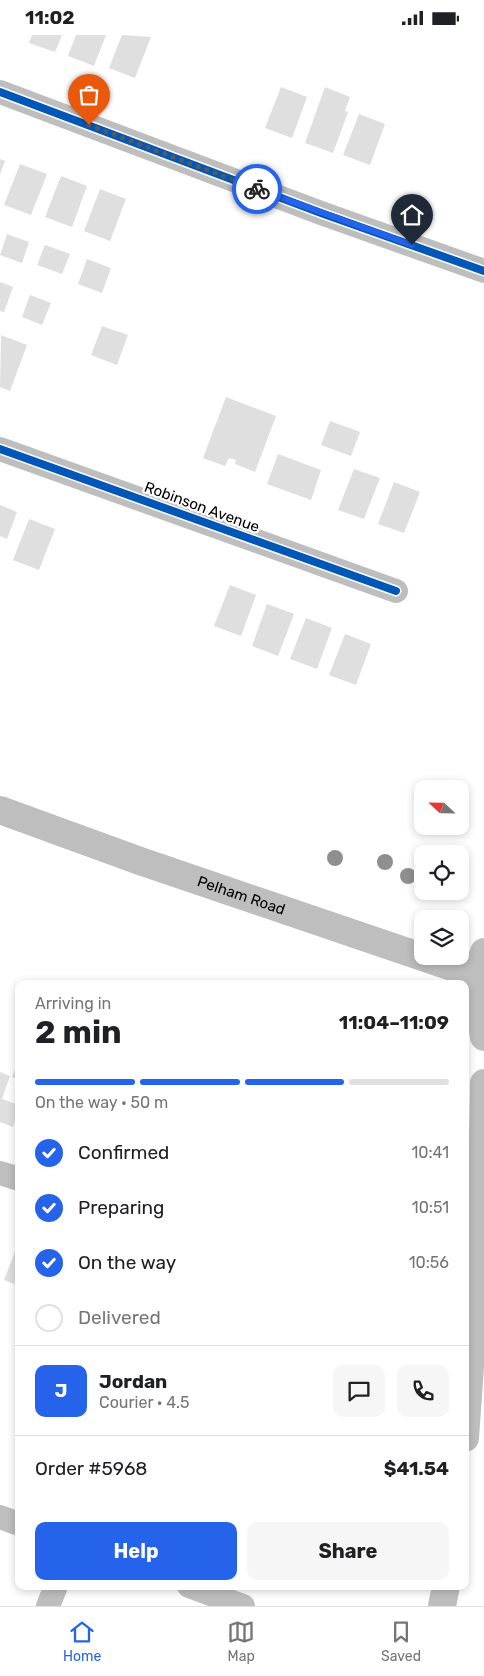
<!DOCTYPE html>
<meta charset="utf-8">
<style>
:root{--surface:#fff;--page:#f6f6f6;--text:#202124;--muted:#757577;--line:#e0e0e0;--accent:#2563eb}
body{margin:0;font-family:Rubik,sans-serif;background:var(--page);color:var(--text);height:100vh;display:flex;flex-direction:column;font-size:19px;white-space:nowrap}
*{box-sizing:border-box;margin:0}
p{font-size:16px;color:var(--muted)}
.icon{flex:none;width:28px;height:28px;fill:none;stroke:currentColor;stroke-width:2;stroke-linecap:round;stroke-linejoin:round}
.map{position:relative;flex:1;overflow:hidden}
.panel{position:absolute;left:15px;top:945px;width:454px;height:610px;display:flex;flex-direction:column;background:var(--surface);border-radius:10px;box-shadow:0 2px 8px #0003}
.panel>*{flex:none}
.needle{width:32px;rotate:292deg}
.controls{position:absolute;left:414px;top:745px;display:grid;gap:10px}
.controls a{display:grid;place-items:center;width:55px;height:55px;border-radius:10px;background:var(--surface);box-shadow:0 2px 8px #0003;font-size:25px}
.pin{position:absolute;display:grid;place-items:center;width:42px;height:42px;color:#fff;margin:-51px -21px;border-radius:50% 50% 50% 0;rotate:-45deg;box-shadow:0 0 5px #0007}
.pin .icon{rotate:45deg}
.courier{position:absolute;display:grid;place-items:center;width:50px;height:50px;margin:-25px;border:4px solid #2563eb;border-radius:50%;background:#fff;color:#222;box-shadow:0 1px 6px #0007}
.overview em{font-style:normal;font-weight:700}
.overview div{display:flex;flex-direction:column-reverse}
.overview{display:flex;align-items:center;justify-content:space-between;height:85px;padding:0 20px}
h1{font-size:32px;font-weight:700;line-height:38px}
.bar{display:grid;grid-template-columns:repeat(4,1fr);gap:8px 5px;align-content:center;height:60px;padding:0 20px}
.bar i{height:6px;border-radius:4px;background:var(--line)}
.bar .active{background:var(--accent)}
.bar p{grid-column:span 4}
.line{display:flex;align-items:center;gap:12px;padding:0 20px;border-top:1px solid var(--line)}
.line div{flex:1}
.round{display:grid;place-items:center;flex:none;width:52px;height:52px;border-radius:10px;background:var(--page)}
ol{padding:0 20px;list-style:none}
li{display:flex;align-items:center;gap:15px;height:55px}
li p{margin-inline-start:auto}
li .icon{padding:5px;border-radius:50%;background:var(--accent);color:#fff;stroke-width:4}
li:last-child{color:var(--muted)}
li i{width:28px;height:28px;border:2px solid var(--line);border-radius:50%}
.button{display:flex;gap:10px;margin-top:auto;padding:10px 20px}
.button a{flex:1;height:58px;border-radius:10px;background:var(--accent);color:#fff;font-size:20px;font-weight:700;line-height:58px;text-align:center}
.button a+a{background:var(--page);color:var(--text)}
.status{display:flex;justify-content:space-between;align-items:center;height:35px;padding:0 25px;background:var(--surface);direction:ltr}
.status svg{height:14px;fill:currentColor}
.tab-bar{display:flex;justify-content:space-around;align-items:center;height:70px;border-top:1px solid var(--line);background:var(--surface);font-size:14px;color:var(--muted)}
.tab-bar a{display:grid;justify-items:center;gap:2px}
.tab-bar .active{color:var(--accent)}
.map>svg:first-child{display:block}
.building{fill:#dfdfdf}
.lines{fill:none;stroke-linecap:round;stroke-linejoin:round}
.minor{stroke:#bebebe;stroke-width:24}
.major{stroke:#bebebe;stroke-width:28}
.highway{stroke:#bebebe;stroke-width:28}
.cycleway-casing{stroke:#fff;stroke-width:11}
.cycleway{stroke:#0057b8;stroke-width:8}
.tree{fill:#8f8f8f}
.done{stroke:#595959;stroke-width:5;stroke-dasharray:0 9}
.route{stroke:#2563eb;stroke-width:6}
.labels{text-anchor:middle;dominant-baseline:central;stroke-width:4.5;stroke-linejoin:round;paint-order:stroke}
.street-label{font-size:15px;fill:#000;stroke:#fff}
</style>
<div class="status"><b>11:02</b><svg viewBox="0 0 49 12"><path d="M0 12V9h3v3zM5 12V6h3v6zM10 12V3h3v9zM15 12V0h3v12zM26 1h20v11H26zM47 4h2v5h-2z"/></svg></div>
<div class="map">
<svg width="484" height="1571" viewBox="0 0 484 1571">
<rect width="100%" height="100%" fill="#fff"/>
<!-- building -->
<path class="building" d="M32 0H62L55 17 29 8Z
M76 0H106L94 31 68 21Z
M122 0 151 2 135 43 109 33Z
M281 52 307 62 292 103 265 93Z
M325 52 350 62 345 76 348 77 333 118 305 108Z
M359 79 385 89 370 130 343 120Z
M0 124 5 126 0 140Z
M20 129 47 139 31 180 4 170Z
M61 141 87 151 72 192 45 182Z
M100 154 126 164 110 206 84 196Z
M7 199 29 207 22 228 0 220Z
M45 210 70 219 62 239 37 230Z
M87 224 111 233 102 258 78 249Z
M0 247 13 252 4 277 0 276Z
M30 260 51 268 42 290 22 282Z
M102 291 128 300 117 330 91 320Z
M1 300 27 310 10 356 0 352Z
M226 362 276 381 255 437 235 429 236 425 229 423 225 431 203 423Z
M330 386 360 397 351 421 321 410Z
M278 419 321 435 311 465 267 449Z
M354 434 380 443 364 484 338 475Z
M394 447 420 457 404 498 378 489Z
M0 470 17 477 7 504 0 501Z
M29 484 55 494 39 535 13 525Z
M230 550 256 560 241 601 214 591Z
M267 569 294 579 278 621 252 611Z
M306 583 332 593 317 634 290 624Z
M345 599 371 609 356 650 329 640Z
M19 1024V1045L12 1042Z
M0 1037 10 1041 2 1064 19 1070 13 1092 0 1087Z
M19 1206V1251L4 1245Z"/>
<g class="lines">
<!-- minor -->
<path class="minor" d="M0 57 321 178 484 236
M0 414 396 556
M0 1138 19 1144
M0 1482 19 1489
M189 1551 243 1571
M48 1571 56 1551"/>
<!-- major -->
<path class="major" id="s1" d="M0 775 140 826 484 943"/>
<!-- highway -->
<path class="highway" d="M484 917 475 940 484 1002
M465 1403 482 1161 484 1048
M442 1571 446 1551"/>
<defs>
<path id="cycleway" d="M0 57 321 178 484 236
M0 414 396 556"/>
</defs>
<!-- cycleway casing -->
<use href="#cycleway" class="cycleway-casing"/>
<!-- cycleway -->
<use href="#cycleway" class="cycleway"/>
</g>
<!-- trees -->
<g class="tree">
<circle cx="335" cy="823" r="8"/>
<circle cx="385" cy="827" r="8"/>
<circle cx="408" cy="841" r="8"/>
</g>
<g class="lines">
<!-- done -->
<path class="done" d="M89 90 257 154"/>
<!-- route -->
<path class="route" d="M257 154 412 210"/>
</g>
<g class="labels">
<!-- street labels -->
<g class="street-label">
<text transform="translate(202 472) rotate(20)">Robinson Avenue</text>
<text stroke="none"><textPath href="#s1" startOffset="256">Pelham Road</textPath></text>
</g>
</g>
</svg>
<div class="controls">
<a><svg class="needle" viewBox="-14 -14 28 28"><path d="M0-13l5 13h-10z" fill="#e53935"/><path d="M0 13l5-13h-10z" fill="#757577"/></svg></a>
<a><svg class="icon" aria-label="locate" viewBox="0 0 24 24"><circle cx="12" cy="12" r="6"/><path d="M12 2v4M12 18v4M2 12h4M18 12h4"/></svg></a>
<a><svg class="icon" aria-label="layers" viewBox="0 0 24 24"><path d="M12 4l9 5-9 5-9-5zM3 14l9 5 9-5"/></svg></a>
</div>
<div class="pin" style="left:89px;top:90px;background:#ea580c"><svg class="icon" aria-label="bag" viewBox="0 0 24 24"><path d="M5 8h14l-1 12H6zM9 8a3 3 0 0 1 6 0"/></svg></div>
<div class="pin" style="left:412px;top:210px;background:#1f2937"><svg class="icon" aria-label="home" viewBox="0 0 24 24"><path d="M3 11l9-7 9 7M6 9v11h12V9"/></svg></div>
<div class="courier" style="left:257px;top:154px"><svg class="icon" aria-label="bike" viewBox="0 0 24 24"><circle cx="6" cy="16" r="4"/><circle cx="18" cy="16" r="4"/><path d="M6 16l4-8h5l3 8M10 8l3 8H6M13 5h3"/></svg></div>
<section class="panel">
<div class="overview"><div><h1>2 min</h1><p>Arriving in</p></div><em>11:04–11:09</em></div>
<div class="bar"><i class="active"></i><i class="active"></i><i class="active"></i><i></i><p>On the way · 50 m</p></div>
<ol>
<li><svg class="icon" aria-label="check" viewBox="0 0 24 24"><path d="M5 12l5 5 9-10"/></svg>Confirmed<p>10:41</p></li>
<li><svg class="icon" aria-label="check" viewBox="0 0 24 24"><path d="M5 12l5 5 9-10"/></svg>Preparing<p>10:51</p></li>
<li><svg class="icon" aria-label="check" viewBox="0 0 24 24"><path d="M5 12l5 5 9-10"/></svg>On the way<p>10:56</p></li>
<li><i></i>Delivered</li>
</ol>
<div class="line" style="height:90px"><b class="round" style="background:var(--accent);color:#fff">J</b><div><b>Jordan</b><p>Courier · 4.5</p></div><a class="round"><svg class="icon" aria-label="chat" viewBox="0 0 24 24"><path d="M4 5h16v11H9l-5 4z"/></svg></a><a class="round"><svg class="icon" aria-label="phone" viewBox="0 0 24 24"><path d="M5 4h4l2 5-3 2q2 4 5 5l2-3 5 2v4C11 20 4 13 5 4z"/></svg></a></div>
<div class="line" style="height:65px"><div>Order #5968</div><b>$41.54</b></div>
<div class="button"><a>Help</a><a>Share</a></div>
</section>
</div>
<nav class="tab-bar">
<a class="active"><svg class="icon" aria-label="home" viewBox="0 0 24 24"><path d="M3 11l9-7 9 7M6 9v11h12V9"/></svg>Home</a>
<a><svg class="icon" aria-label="map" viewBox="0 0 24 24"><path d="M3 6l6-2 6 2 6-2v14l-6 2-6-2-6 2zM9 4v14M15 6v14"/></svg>Map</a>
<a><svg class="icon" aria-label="saved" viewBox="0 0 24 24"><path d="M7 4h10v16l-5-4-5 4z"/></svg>Saved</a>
</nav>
